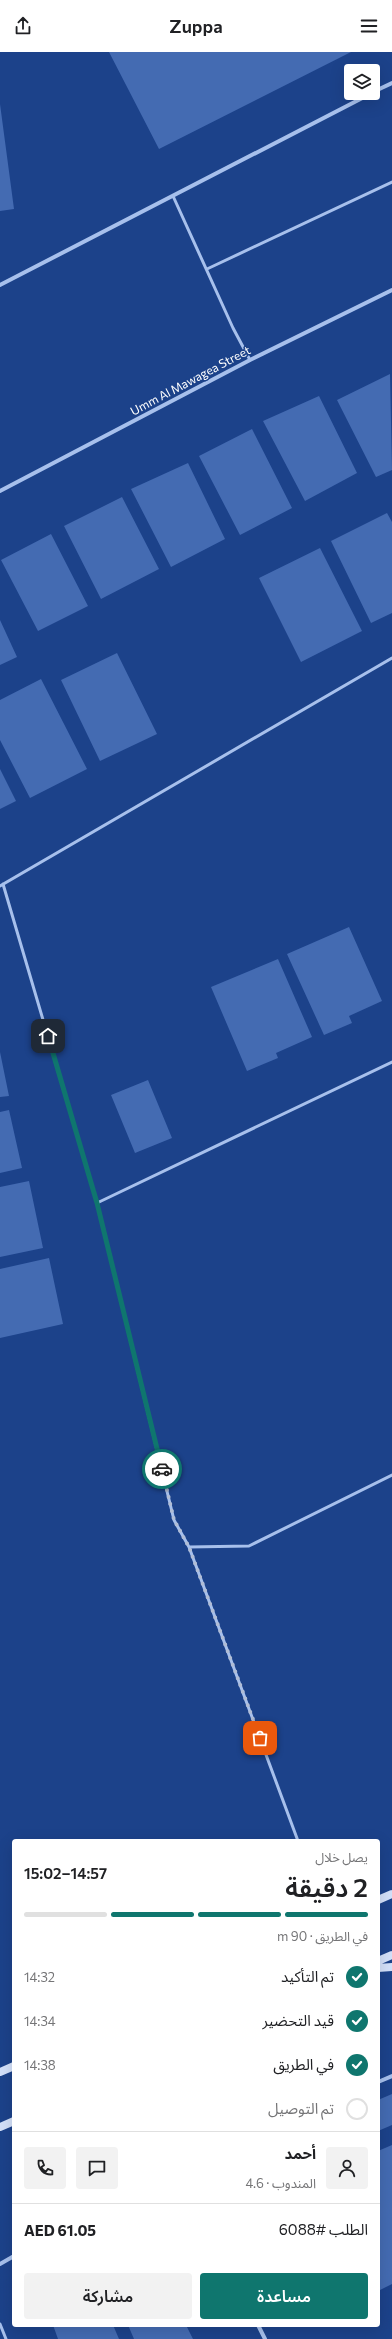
<!DOCTYPE html>
<html lang="ar">
<meta charset="utf-8">
<style>
:root{--surface:#fff;--page:#f2f2f2;--text:#202124;--muted:#757577;--line:#e0e0e0;--accent:#0f766e}
body{margin:0;font-family:Commissioner,"Noto Sans Arabic",sans-serif;background:var(--page);color:var(--text);direction:rtl;height:100vh;display:flex;flex-direction:column;font-size:15px;white-space:nowrap}
*{box-sizing:border-box;margin:0}
p{font-size:13px;color:var(--muted)}
.icon{flex:none;width:22px;height:22px;fill:none;stroke:currentColor;stroke-width:2;stroke-linecap:round;stroke-linejoin:round}
.map{position:relative;flex:1;overflow:hidden;direction:ltr}
.sheet{position:absolute;left:12px;top:1787px;width:368px;height:488px;display:flex;flex-direction:column;background:var(--surface);border-radius:4px;box-shadow:0 4px 16px #0002;direction:rtl}
.sheet>*{flex:none}
.fabs{position:absolute;left:344px;top:12px;display:grid;gap:8px}
.fabs a{display:grid;place-items:center;width:36px;height:36px;border-radius:4px;background:var(--surface);box-shadow:0 4px 16px #0002;font-size:20px}
.pin{position:absolute;display:grid;place-items:center;width:34px;height:34px;color:#fff;margin:-17px;border-radius:8px;box-shadow:0 2px 6px #0006}
.courier{position:absolute;display:grid;place-items:center;width:40px;height:40px;margin:-20px;border:3px solid #0f766e;border-radius:50%;background:#fff;color:#222;box-shadow:0 1px 5px #0007}
.overview em{font-style:normal;font-weight:600}
.overview div{display:flex;flex-direction:column-reverse}
.overview{display:flex;align-items:center;justify-content:space-between;height:68px;padding:0 12px}
h1{font-size:26px;font-weight:600;line-height:30px}
.bar{display:grid;grid-template-columns:repeat(4,1fr);gap:6px 4px;align-content:center;height:48px;padding:0 12px}
.bar i{height:5px;border-radius:3px;background:var(--line)}
.bar .selected{background:var(--accent)}
.bar p{grid-column:span 4}
.line{display:flex;align-items:center;gap:10px;padding:0 12px;border-top:1px solid var(--line)}
.line div{flex:1}
.round{display:grid;place-items:center;flex:none;width:42px;height:42px;border-radius:4px;background:var(--page)}
ol{padding:0 12px;list-style:none}
li{display:flex;align-items:center;gap:12px;height:44px}
li p{margin-inline-start:auto}
li .icon{padding:4px;border-radius:50%;background:var(--accent);color:#fff;stroke-width:4}
li:last-child{color:var(--muted)}
li i{width:22px;height:22px;border:2px solid var(--line);border-radius:50%}
.action{display:flex;gap:8px;margin-top:auto;padding:8px 12px}
.action a{flex:1;height:46px;border-radius:4px;background:var(--accent);color:#fff;font-size:16px;font-weight:600;line-height:46px;text-align:center}
.action a+a{background:var(--page);color:var(--text)}
header{display:flex;justify-content:space-between;align-items:center;height:52px;padding:0 12px;background:var(--surface);font-size:18px;font-weight:600}
.map>svg:first-child{display:block}
.building{fill:#446bb2}
.lines{fill:none;stroke-linecap:round;stroke-linejoin:round}
.lane{stroke:#a7c0ec;stroke-width:3}
.street{stroke:#a7c0ec;stroke-width:4}
.secondary{stroke:#d3e0f9;stroke-width:8}
.done{stroke:#b0bdd6;stroke-width:4;stroke-dasharray:0 7.2}
.route{stroke:#0f766e;stroke-width:5}
.labels{text-anchor:middle;dominant-baseline:central;stroke-width:3;stroke-linejoin:round;paint-order:stroke}
.street-label{font-size:12px;fill:#fff;stroke:#1c428a}
</style>
<header><svg class="icon" aria-label="menu" viewBox="0 0 24 24"><path d="M4 6h16M4 12h16M4 18h16"/></svg>Zuppa<svg class="icon" aria-label="share" viewBox="0 0 24 24"><path d="M12 15V3M7 8l5-5 5 5M5 13v7h14v-7"/></svg></header>
<div class="map">
<svg width="392" height="2287" viewBox="0 0 392 2287">
<rect width="100%" height="100%" fill="#1c428a"/>
<!-- building -->
<path class="building" d="M109 0H351L159 97Z
M0 52 14 157 0 159Z
M390 322 392 418 376 425 337 348Z
M319 344 357 421 305 449 263 369Z
M252 377 292 456 240 483 199 404Z
M188 411 225 487 171 515 131 437Z
M122 445 159 517 101 547 64 474Z
M387 461 392 470V561L371 571 331 489Z
M51 482 88 554 38 579 1 508Z
M320 496 362 579 301 610 259 526Z
M0 568 17 605 0 613Z
M117 601 157 682 100 709 61 628Z
M41 627 87 717 30 746 0 688V648Z
M0 717 16 749 0 757Z
M349 875 382 949 349 964 352 971 324 983 287 902Z
M278 907 312 985 276 1001 278 1006 247 1019 211 935Z
M0 1000 9 1044 0 1045Z
M148 1028 172 1086 135 1101 111 1043Z
M9 1058 22 1116 0 1121V1060Z
M29 1129 43 1196 0 1205V1135Z
M49 1206 63 1272 0 1286V1217Z
M392 2042V2073L378 2079V2048Z
M392 2093V2232L378 2239V2099Z
M53 2273H113L119 2287H58Z
M128 2273H186L193 2287H134Z"/>
<g class="lines">
<!-- lane -->
<path class="lane" d="M173 144 233 276 250 308
M207 217 392 130
M3 832 97 1151 174 1468 189 1495 249 1494 392 1423
M0 834 392 606
M97 1151 392 1010
M189 1495 298 1789
M0 2272 6 2287"/>
<!-- street -->
<path class="street" d="M373 40 392 31
M0 233 372 41
M0 439 250 308 392 238
M378 2030 392 2024
M0 2212 14 2204
M258 2273 265 2287"/>
<!-- secondary -->
<path class="secondary" d="M378 1848 392 1842
M378 1909 392 1903
M378 1916 392 1915
M0 2020 14 2014
M0 2075 14 2069"/>
</g>
<g class="lines">
<!-- done -->
<path class="done" d="M162 1417 174 1468 189 1495 260 1686"/>
<!-- route -->
<path class="route" d="M48 984 97 1151 162 1417"/>
</g>
<g class="labels">
<!-- street labels -->
<g class="street-label">
<text transform="translate(190 328) rotate(-28)">Umm Al Mawagea Street</text>
</g>
</g>
</svg>
<div class="fabs">
<a><svg class="icon" aria-label="layers" viewBox="0 0 24 24"><path d="M12 4l9 5-9 5-9-5zM3 14l9 5 9-5"/></svg></a>
</div>
<div class="pin" style="left:260px;top:1686px;background:#ea580c"><svg class="icon" aria-label="bag" viewBox="0 0 24 24"><path d="M5 8h14l-1 12H6zM9 8a3 3 0 0 1 6 0"/></svg></div>
<div class="pin" style="left:48px;top:984px;background:#1f2937"><svg class="icon" aria-label="home" viewBox="0 0 24 24"><path d="M3 11l9-7 9 7M6 9v11h12V9"/></svg></div>
<div class="courier" style="left:162px;top:1417px"><svg class="icon" aria-label="car" viewBox="0 0 24 24"><path d="M5 17H2v-5l4-1 3-4h7l3 4 3 1v5h-3M9 17h6M6 11h13"/><circle cx="7" cy="17" r="2"/><circle cx="17" cy="17" r="2"/></svg></div>
<section class="sheet">
<div class="overview"><div><h1>2 دقيقة</h1><p>يصل خلال</p></div><em>14:57–15:02</em></div>
<div class="bar"><i class="selected"></i><i class="selected"></i><i class="selected"></i><i></i><p>في الطريق · 90 m</p></div>
<ol>
<li><svg class="icon" aria-label="check" viewBox="0 0 24 24"><path d="M5 12l5 5 9-10"/></svg>تم التأكيد<p>14:32</p></li>
<li><svg class="icon" aria-label="check" viewBox="0 0 24 24"><path d="M5 12l5 5 9-10"/></svg>قيد التحضير<p>14:34</p></li>
<li><svg class="icon" aria-label="check" viewBox="0 0 24 24"><path d="M5 12l5 5 9-10"/></svg>في الطريق<p>14:38</p></li>
<li><i></i>تم التوصيل</li>
</ol>
<div class="line" style="height:72px"><a class="round"><svg class="icon" aria-label="person" viewBox="0 0 24 24"><circle cx="12" cy="8" r="4"/><path d="M4 21q1-7 8-7t8 7"/></svg></a><div><b>أحمد</b><p>المندوب · 4.6</p></div><a class="round"><svg class="icon" aria-label="chat" viewBox="0 0 24 24"><path d="M4 5h16v11H9l-5 4z"/></svg></a><a class="round"><svg class="icon" aria-label="phone" viewBox="0 0 24 24"><path d="M5 4h4l2 5-3 2q2 4 5 5l2-3 5 2v4C11 20 4 13 5 4z"/></svg></a></div>
<div class="line" style="height:52px"><div>الطلب #6088</div><b>AED 61.05</b></div>
<div class="action"><a>مساعدة</a><a>مشاركة</a></div>
</section>
</div>
